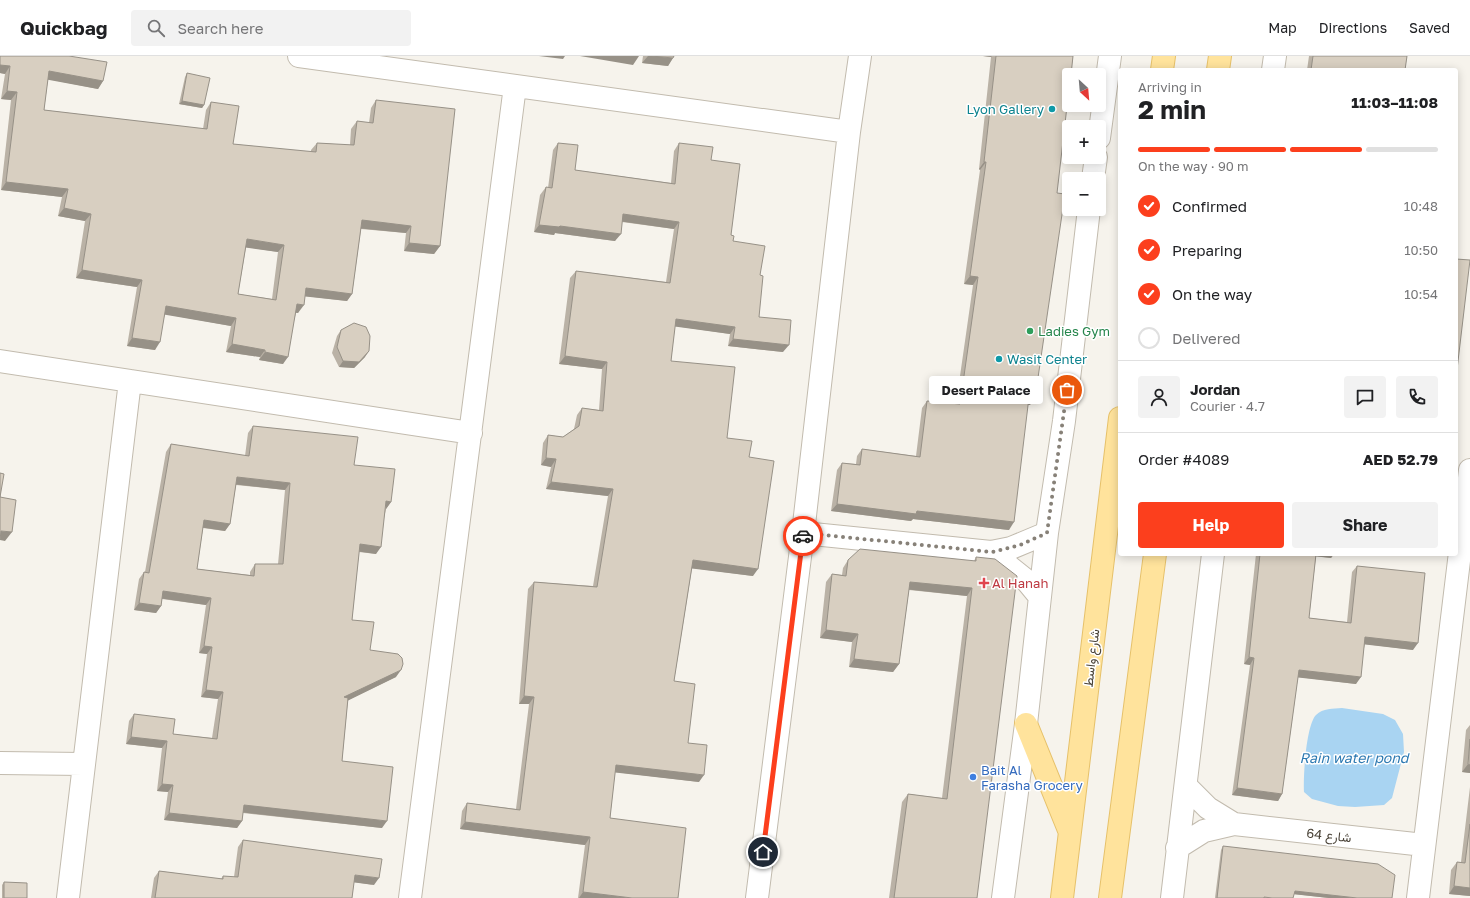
<!DOCTYPE html>
<meta charset="utf-8">
<style>
:root{--surface:#fff;--page:#f2f2f2;--text:#202124;--muted:#757577;--line:#e0e0e0;--accent:#fc3f1d}
body{margin:0;font-family:"Golos Text",Vazirmatn,sans-serif;background:var(--page);color:var(--text);height:100vh;display:flex;flex-direction:column;font-size:15px;white-space:nowrap}
*{box-sizing:border-box;margin:0}
p{font-size:13px;color:var(--muted)}
.icon{flex:none;width:22px;height:22px;fill:none;stroke:currentColor;stroke-width:2;stroke-linecap:round;stroke-linejoin:round}
.map{position:relative;flex:1;overflow:hidden}
.side{position:absolute;left:1118px;top:12px;width:340px;height:488px;display:flex;flex-direction:column;background:var(--surface);border-radius:4px;box-shadow:0 2px 10px #0003}
.side>*{flex:none}
.needle{width:26px;rotate:154deg}
.controls{position:absolute;left:1062px;top:12px;display:grid;gap:8px}
.controls a{display:grid;place-items:center;width:44px;height:44px;border-radius:4px;background:var(--surface);box-shadow:0 2px 10px #0003;font-size:20px}
.pin{position:absolute;display:grid;place-items:center;width:34px;height:34px;color:#fff;margin:-17px;border:2px solid #fff;border-radius:50%;box-shadow:0 1px 4px #0007}
.courier{position:absolute;display:grid;place-items:center;width:40px;height:40px;margin:-20px;border:3px solid #fc3f1d;border-radius:50%;background:#fff;color:#222;box-shadow:0 1px 5px #0007}
.bubble{position:absolute;height:28px;border-radius:4px;background:var(--surface);box-shadow:0 2px 10px #0003;font-size:13px;font-weight:700;line-height:28px;text-align:center}
.overview em{font-style:normal;font-weight:700}
.overview div{display:flex;flex-direction:column-reverse}
.overview{display:flex;align-items:center;justify-content:space-between;height:68px;padding:0 20px}
h1{font-size:26px;font-weight:700;line-height:30px}
.bar{display:grid;grid-template-columns:repeat(4,1fr);gap:6px 4px;align-content:center;height:48px;padding:0 20px}
.bar i{height:5px;border-radius:3px;background:var(--line)}
.bar .selected{background:var(--accent)}
.bar p{grid-column:span 4}
.line{display:flex;align-items:center;gap:10px;padding:0 20px;border-top:1px solid var(--line)}
.line div{flex:1}
.round{display:grid;place-items:center;flex:none;width:42px;height:42px;border-radius:4px;background:var(--page)}
ol{padding:0 20px;list-style:none}
li{display:flex;align-items:center;gap:12px;height:44px}
li p{margin-inline-start:auto}
li .icon{padding:4px;border-radius:50%;background:var(--accent);color:#fff;stroke-width:4}
li:last-child{color:var(--muted)}
li i{width:22px;height:22px;border:2px solid var(--line);border-radius:50%}
.cta{display:flex;gap:8px;margin-top:auto;padding:8px 20px}
.cta a{flex:1;height:46px;border-radius:4px;background:var(--accent);color:#fff;font-size:16px;font-weight:700;line-height:46px;text-align:center}
.cta a+a{background:var(--page);color:var(--text)}
header{display:flex;align-items:center;gap:24px;box-sizing:border-box;height:56px;padding:0 20px;background:var(--surface);border-bottom:1px solid var(--line)}
header strong{font-size:19px}
nav{display:flex;gap:22px;margin-inline-start:auto;font-size:14px}
.search{width:280px;height:36px;background:var(--page);display:flex;align-items:center;gap:10px;box-sizing:border-box;padding:0 14px;border-radius:4px;color:var(--muted);font-size:15px}
.map>svg:first-child{display:block}
.water{fill:#a9d4f2}
.lines{fill:none;stroke-linecap:round;stroke-linejoin:round}
.minor-casing{stroke:#c2bbae;stroke-width:24}
.major-casing{stroke:#e6c16a;stroke-width:24}
.minor{stroke:#fff;stroke-width:22}
.major{stroke:#ffe39c;stroke-width:22}
.wall{fill:#bab2a6;fill-rule:evenodd}
.shaded-wall{fill:#979187}
.building{fill:#d8cfc1;stroke:#979187;fill-rule:evenodd}
.done{stroke:#878178;stroke-width:4;stroke-dasharray:0 7.2}
.route{stroke:#fc3f1d;stroke-width:5}
.culture-dot{fill:#0f9aa8;stroke:#fff;stroke-width:1.5}
.leisure-dot{fill:#2e9e5b;stroke:#fff;stroke-width:1.5}
.health-dot{fill:#e0444e;stroke:#fff;stroke-width:1.5}
.shop-dot{fill:#3f7fe0;stroke:#fff;stroke-width:1.5}
.labels{text-anchor:middle;dominant-baseline:central;stroke-width:3;stroke-linejoin:round;paint-order:stroke}
.culture-label{font-size:13px;fill:#0d838f;stroke:#fff;text-anchor:end}
.leisure-label{font-size:13px;fill:#27864d;stroke:#fff;text-anchor:start}
.health-label{font-size:13px;fill:#be3a42;stroke:#fff;text-anchor:start}
.street-label{font-size:13px;fill:#4b4439;stroke:#fff}
.shop-label{font-size:13px;fill:#366cbe;stroke:#fff;text-anchor:start}
.water-label{font-size:14px;font-style:italic;fill:#2e7ab2;stroke:#fff}
</style>
<header>
<strong>Quickbag</strong>
<div class="search"><svg class="icon" aria-label="search" viewBox="0 0 24 24"><circle cx="10" cy="10" r="6"/><path d="M15 15l6 6"/></svg>Search here</div>
<nav><a>Map</a><a>Directions</a><a>Saved</a></nav>
</header>
<div class="map">
<svg width="1470" height="842" viewBox="0 0 1470 842">
<rect width="100%" height="100%" fill="#f6f3ec"/>
<!-- water -->
<path class="water" d="M1342 652 1383 658 1395 664 1403 678 1404 696 1392 742 1384 749 1355 751 1338 750 1312 743 1304 736C1303 722 1306 669 1316 659 1323 652 1333 653 1342 652Z"/>
<g class="lines">
<defs>
<path id="minor" d="M299 0 849 76
M1273 14 1275 0
M1099 82 1110 0
M1093 123 1096 101
M0 305 471 377
M803 477 991 496 1011 492 1047 477
M991 496 1026 524 1040 541
M0 707 83 708
M1186 730 1208 752 1234 768
M1177 792 1204 775 1234 768 1424 789
M68 842 130 325
M410 842 515 30
M757 842 803 477 849 76 860 0
M1003 842 1026 668 1047 477 1064 365 1089 153
M1172 842 1213 498
M1418 842 1470 414"/>
<path id="major" d="M1162 14 1164 0
M1218 14 1220 0
M1026 668 1069 774
M1062 842 1120 362
M1110 842 1155 498"/>
</defs>
<!-- minor casing -->
<use href="#minor" class="minor-casing"/>
<!-- major casing -->
<use href="#major" class="major-casing"/>
<!-- minor -->
<use href="#minor" class="minor"/>
<!-- major -->
<use href="#major" class="major"/>
</g>
<!-- wall -->
<path class="wall" d="M0 0 103 25 98 33 48 23 44 54 203 73 206 54 211 46 233 88 311 96V94L317 87 350 89 351 73 357 65 369 67 371 52 376 44 440 190 434 198 404 195 406 177 361 173 352 238 347 245 305 240 298 257H296L283 308 259 304 260 301 226 296 231 270 165 258 155 294 127 290 137 231 76 222 85 165 58 160 62 141 1 134 11 44 1 43 5 18 0 17ZM246 191 278 196 272 243 238 238Z
M643 0H674L668 10 642 7Z
M983 0H1073L1030 349H1028L1009 474 913 463 911 465 831 455 837 414 842 407 856 408 857 400 862 393 916 400 922 352 927 345 956 348 973 229 964 228 980 114 979 113 991 1Z
M1309 0H1407L1405 14H1307Z
M187 17 204 49 202 52 179 48 185 21Z
M558 87 575 114 671 127 674 95 679 87 711 104 731 179 733 185 760 219 759 261 783 296 728 290 730 278 675 270 671 305 727 382 749 401 753 520 692 512 674 625 688 687 699 726 615 716 610 762 678 842H578L585 789 460 773 462 755 467 747 516 753 529 648H519L528 533 534 526 593 530 608 440 546 433 551 411 541 409 543 387 548 379 563 381 574 373 577 359 582 352 599 354 602 313 559 308 570 222 576 215 666 226 674 173 622 166 615 185 555 177 554 179 534 176 540 139 546 131 548 132 553 94Z
M341 274 365 301 354 312 339 311 332 297 337 280Z
M253 370 354 409 391 446 386 453 376 498 359 496 352 564 370 594 396 621 348 644 342 705 382 772 243 757 242 765 237 772 164 764 168 736 157 735 162 692 126 688 129 665 134 658 173 678 212 682 218 643 201 641 207 598 199 597 206 549 162 543 161 550 156 557 134 554 139 523 144 516H145L166 396 171 388 245 400 248 377ZM236 429 285 434 278 508H255L250 516V519L197 513 203 472 225 475 230 468Z
M1256 498H1334L1331 502 1316 500 1309 562 1347 566 1352 516 1357 510 1413 594 1365 588 1356 628 1298 621 1282 738 1278 745 1232 739 1250 609 1244 608Z
M976 501 977 842H889L902 746 908 738 942 742 967 540 909 534 899 608 893 616 849 611 852 586 820 582 826 526 832 518 842 519 843 512 848 504 974 505Z
M1470 669V717L1462 716 1466 674Z
M1470 731V840L1449 838 1451 814 1457 806H1461Z
M243 784 374 829 354 826 352 842H151L154 822 159 815 221 823 223 820 234 821 238 791Z
M1223 790 1392 842H1329L1294 838 1293 842H1215L1221 794Z
M4 826 27 842H2V829Z"/>
<!-- shaded-wall -->
<path class="shaded-wall" d="M539 0H565L563 3Z
M580 0H639L633 9Z
M648 0H651L673 2 668 10 642 7Z
M983 0H992L991 1Z
M0 9 10 10 5 18 0 17Z
M49 15 103 25 98 33 44 23Z
M7 35 17 36 11 44 1 43Z
M182 45 204 49 202 52 179 48Z
M984 106H986L980 114 979 113Z
M6 126 68 133 62 141 1 134Z
M64 152 91 158 85 165 58 160Z
M623 158 679 166 674 173 618 165Z
M362 164 411 170 406 177 356 172Z
M539 169 560 170 621 178 615 185 555 177 554 179 534 176Z
M247 183 284 189 278 196 242 191Z
M409 187 440 190 434 198 404 195Z
M82 214 142 224 137 231 76 222Z
M970 220 978 221 973 229 964 228Z
M306 232 352 238 347 245 301 240Z
M297 248 304 249 298 257 292 256Z
M166 250 236 262 231 270 161 258Z
M676 263 735 271 730 278 671 270Z
M132 282 160 286 155 294 127 290Z
M733 283 789 289 783 296 728 290Z
M232 288 265 294 260 301 226 296Z
M369 295 365 301 354 312 339 311 343 305Z
M265 296 288 301 283 308 259 304Z
M565 300 607 306 602 313 559 308Z
M1029 341 1035 342 1030 349H1023Z
M546 402 556 403 551 411 541 409Z
M237 421 290 427 285 434 232 428Z
M551 426 613 433 608 440 546 433Z
M386 445 391 446 386 453Z
M837 448 917 455 1014 466 1009 474 913 463 911 465 831 455Z
M204 464 230 468 225 475 199 471Z
M1 475 12 476 5 485 0 484Z
M360 488 381 491 376 498 355 495Z
M1313 498H1334L1331 502 1312 500Z
M693 504 758 513 753 520 688 512Z
M910 526 972 532 967 540 904 533Z
M163 535 211 542 206 549 158 542Z
M139 547 161 550 156 557 134 554Z
M826 574 858 578 852 586 820 582Z
M1365 581 1418 587 1413 594 1361 588Z
M204 590 212 591 207 598 199 597Z
M1249 601 1254 602 1250 609 1244 608Z
M854 603 899 608 893 616 849 611Z
M401 614 396 621 339 649 344 641Z
M1299 614 1361 621 1356 628 1294 621Z
M206 634 223 636 218 643 201 641Z
M524 640 534 641 529 648H519Z
M131 681 167 685 162 692 126 688Z
M1468 708 1470 709V717L1462 716Z
M616 709 704 719 699 726 611 716Z
M162 728 173 729 168 736 157 735Z
M1237 732 1282 738 1278 745 1232 739Z
M244 749 387 765 382 772 239 756Z
M169 757 242 765 237 772 164 764Z
M465 766 590 781 585 789 460 773Z
M355 819 379 822 374 829 351 826Z
M1454 830 1470 832V840L1449 838Z
M1295 835 1357 842H1329L1292 838Z
M583 836 632 842H579Z"/>
<!-- building -->
<path class="building" d="M0 0H69L107 6 103 25 49 15 44 54 207 73 211 46 239 50 233 88 316 96 317 87 354 89 357 65 373 67 376 44 455 53 440 190 409 187 411 170 362 164 352 238 306 232 304 249 297 248 288 301 265 296V294L232 288 236 262 166 250 160 286 132 282 142 224 82 214 91 158 64 152 68 133 6 126 17 36 7 35 10 10 0 9ZM247 183 284 189 276 244 238 238Z
M651 0H674L673 2Z
M996 0H1073L1071 19H1069V33L1057 137 1065 138 1035 342 1029 341 1014 466 917 455 916 458 837 448 842 407 860 409 862 393 920 401 927 345 960 348 978 221 970 220 986 106H984Z
M1313 0H1407L1405 14H1311Z
M187 17 210 22 204 49 182 45Z
M558 87 578 89 575 114 675 128 679 87 713 91 711 104 740 108 731 179 734 180 733 185 765 190 760 219 763 220 759 261 791 264 789 289 733 283 735 271 676 263 671 305 735 311 727 382 752 385 749 401 774 405 758 513 693 504 674 625 695 628 688 687 707 689 704 719 616 709 610 762 686 772 678 842H632L583 836 590 781 465 766 467 747 520 754 534 641 524 640 534 526 597 531 613 433 551 426 556 403 546 402 548 379 563 381 579 370 582 352 603 355 607 306 565 300 576 215 670 227 679 166 623 158 621 178 560 170 559 171 539 169 546 131 552 132Z
M1456 203 1470 204 1456 322Z
M354 267 366 271 370 280 369 295 359 306 343 305 337 291 341 274Z
M253 370 339 379 358 381 354 409 395 413 391 446 386 445 381 491 360 488 352 564 374 566 370 594 398 598 402 602 403 608 401 614 344 641 348 642 342 705 393 711 387 765 244 749 242 765 169 757 173 729 162 728 167 685 131 681 134 658 175 663 173 678 217 683 223 636 206 634 212 591 204 590 211 542 163 535 161 550 139 547 144 516 149 517 171 388 249 400ZM237 421 290 427 283 508H255L254 520 197 513 204 464 230 468Z
M0 417 4 418 0 441 16 444 12 476 1 475 0 484Z
M860 493 976 505V501L995 503 1017 520 977 842H894L908 738 947 743 972 532 910 526 899 608 854 603 858 578 826 574 832 518 846 520 848 504Z
M1260 498H1316L1309 562 1351 567 1357 510 1425 517 1418 587 1365 581 1361 621 1299 614 1282 738 1237 732 1254 602 1249 601Z
M1470 683V709L1468 708Z
M1470 768V832L1454 830 1457 806 1465 807Z
M243 784 382 803 379 822 355 819 352 842H155L159 815 223 823V820L238 821Z
M1223 790 1378 808 1395 819 1392 842H1357L1295 835 1293 842H1272L1264 841V842H1217Z
M4 826 27 827V842H4Z"/>
<g class="lines">
<!-- done -->
<path class="done" d="M803 480V477L992 496 1020 489 1047 477 1067 334"/>
<!-- route -->
<path class="route" d="M763 796 803 480"/>
</g>
<!-- markers -->
<g class="culture-dot">
<circle cx="1052" cy="53" r="4"/>
<circle cx="999" cy="303" r="4"/>
</g>
<circle class="leisure-dot" cx="1030" cy="275" r="4"/>
<path class="health-dot" d="M982 521h4v4h4v4h-4v4h-4v-4h-4v-4h4z"/>
<circle class="shop-dot" cx="973" cy="721" r="4"/>
<g class="labels">
<!-- culture labels -->
<g class="culture-label">
<text x="1044" y="53">Lyon Gallery</text>
<text x="1007" y="303" text-anchor="start">Wasit Center</text>
</g>
<!-- leisure labels -->
<g class="leisure-label">
<text x="1038" y="275">Ladies Gym</text>
</g>
<!-- health labels -->
<g class="health-label">
<text x="992" y="527">Al Hanah</text>
</g>
<!-- street labels -->
<g class="street-label">
<text transform="translate(1091 602) rotate(-83)">شارع واسط</text>
<text transform="translate(1329 779) rotate(6)">شارع 64</text>
</g>
<!-- shop labels -->
<g class="shop-label">
<text x="981" y="714">Bait Al<tspan x="981" dy="15">Farasha Grocery</tspan></text>
</g>
<!-- water labels -->
<g class="water-label">
<text x="1354" y="701">Rain water pond</text>
</g>
</g>
</svg>
<div class="controls">
<a><svg class="needle" viewBox="-14 -14 28 28"><path d="M0-13l5 13h-10z" fill="#e53935"/><path d="M0 13l5-13h-10z" fill="#757577"/></svg></a>
<a>+</a>
<a>−</a>
</div>
<div class="pin" style="left:1067px;top:334px;background:#ea580c"><svg class="icon" aria-label="bag" viewBox="0 0 24 24"><path d="M5 8h14l-1 12H6zM9 8a3 3 0 0 1 6 0"/></svg></div>
<div class="pin" style="left:763px;top:796px;background:#1f2937"><svg class="icon" aria-label="home" viewBox="0 0 24 24"><path d="M3 11l9-7 9 7M6 9v11h12V9"/></svg></div>
<div class="courier" style="left:803px;top:480px"><svg class="icon" aria-label="car" viewBox="0 0 24 24"><path d="M5 17H2v-5l4-1 3-4h7l3 4 3 1v5h-3M9 17h6M6 11h13"/><circle cx="7" cy="17" r="2"/><circle cx="17" cy="17" r="2"/></svg></div>
<div class="bubble" style="left:929px;top:320px;width:114px">Desert Palace</div>
<section class="side">
<div class="overview"><div><h1>2 min</h1><p>Arriving in</p></div><em>11:03–11:08</em></div>
<div class="bar"><i class="selected"></i><i class="selected"></i><i class="selected"></i><i></i><p>On the way · 90 m</p></div>
<ol>
<li><svg class="icon" aria-label="check" viewBox="0 0 24 24"><path d="M5 12l5 5 9-10"/></svg>Confirmed<p>10:48</p></li>
<li><svg class="icon" aria-label="check" viewBox="0 0 24 24"><path d="M5 12l5 5 9-10"/></svg>Preparing<p>10:50</p></li>
<li><svg class="icon" aria-label="check" viewBox="0 0 24 24"><path d="M5 12l5 5 9-10"/></svg>On the way<p>10:54</p></li>
<li><i></i>Delivered</li>
</ol>
<div class="line" style="height:72px"><a class="round"><svg class="icon" aria-label="person" viewBox="0 0 24 24"><circle cx="12" cy="8" r="4"/><path d="M4 21q1-7 8-7t8 7"/></svg></a><div><b>Jordan</b><p>Courier · 4.7</p></div><a class="round"><svg class="icon" aria-label="chat" viewBox="0 0 24 24"><path d="M4 5h16v11H9l-5 4z"/></svg></a><a class="round"><svg class="icon" aria-label="phone" viewBox="0 0 24 24"><path d="M5 4h4l2 5-3 2q2 4 5 5l2-3 5 2v4C11 20 4 13 5 4z"/></svg></a></div>
<div class="line" style="height:52px"><div>Order #4089</div><b>AED 52.79</b></div>
<div class="cta"><a>Help</a><a>Share</a></div>
</section>
</div>
